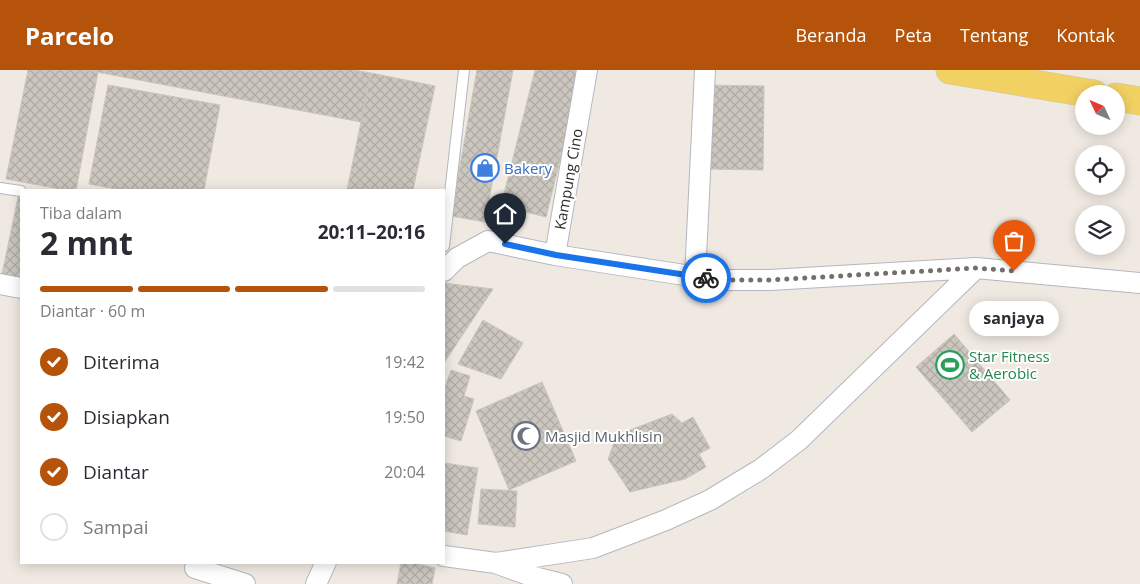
<!DOCTYPE html>
<html lang="id">
<meta charset="utf-8">
<style>
:root{--surface:#fff;--page:#f7f7f7;--text:#2b2b33;--muted:#7c7c81;--line:#e1e1e2;--accent:#b45309}
body{margin:0;font-family:"Open Sans",sans-serif;background:var(--page);color:var(--text);height:100vh;display:flex;flex-direction:column;font-size:19px;white-space:nowrap}
*{box-sizing:border-box;margin:0}
p{font-size:16px;color:var(--muted)}
.icon{flex:none;width:28px;height:28px;fill:none;stroke:currentColor;stroke-width:2;stroke-linecap:round;stroke-linejoin:round}
.map{position:relative;flex:1;overflow:hidden}
.side{position:absolute;left:20px;top:119px;width:425px;height:375px;display:flex;flex-direction:column;background:var(--surface);border-radius:0px;box-shadow:0 2px 12px #0003}
.side>*{flex:none}
.needle{width:32px;rotate:314deg}
.buttons{position:absolute;left:1075px;top:15px;display:grid;gap:10px}
.buttons a{display:grid;place-items:center;width:50px;height:50px;border-radius:50%;background:var(--surface);box-shadow:0 2px 12px #0003;font-size:25px}
.pin{position:absolute;display:grid;place-items:center;width:42px;height:42px;color:#fff;margin:-51px -21px;border-radius:50% 50% 50% 0;rotate:-45deg;box-shadow:0 0 5px #0007}
.pin .icon{rotate:45deg}
.courier{position:absolute;display:grid;place-items:center;width:50px;height:50px;margin:-25px;border:4px solid #1a73e8;border-radius:50%;background:#fff;color:#222;box-shadow:0 1px 6px #0007}
.bubble{position:absolute;height:35px;border-radius:18px;background:var(--surface);box-shadow:0 2px 12px #0003;font-size:16px;font-weight:700;line-height:35px;text-align:center}
.head em{font-style:normal;font-weight:700}
.head div{display:flex;flex-direction:column-reverse}
.head{display:flex;align-items:center;justify-content:space-between;height:85px;padding:0 20px}
h1{font-size:32px;font-weight:700;line-height:38px}
.bar{display:grid;grid-template-columns:repeat(4,1fr);gap:8px 5px;align-content:center;height:60px;padding:0 20px}
.bar i{height:6px;border-radius:4px;background:var(--line)}
.bar .active{background:var(--accent)}
.bar p{grid-column:span 4}
ol{padding:0 20px;list-style:none}
li{display:flex;align-items:center;gap:15px;height:55px}
li p{margin-inline-start:auto}
li .icon{padding:5px;border-radius:50%;background:var(--accent);color:#fff;stroke-width:4}
li:last-child{color:var(--muted)}
li i{width:28px;height:28px;border:2px solid var(--line);border-radius:50%}
header{display:flex;align-items:center;gap:30px;box-sizing:border-box;height:70px;padding:0 25px;background:var(--accent);color:#fff}
header strong{font-size:24px}
nav{display:flex;gap:28px;margin-inline-start:auto;font-size:18px}
.map>svg:first-child{display:block}
.building{fill:url(#building-cross-hatch);stroke:#cbc5ba}
.lines{fill:none;stroke-linecap:round;stroke-linejoin:round}
.service-casing{stroke:#b4b7c1;stroke-width:12}
.minor-casing{stroke:#b4b7c1;stroke-width:22}
.primary-casing{stroke:#c9c9c9;stroke-width:29}
.service{stroke:#fff;stroke-width:10}
.minor{stroke:#fff;stroke-width:20}
.primary{stroke:#f2d163;stroke-width:28}
.done{stroke:#726f6d;stroke-width:5;stroke-dasharray:0 9}
.route{stroke:#1a73e8;stroke-width:6}
.labels{text-anchor:middle;dominant-baseline:central;stroke-width:4;stroke-linejoin:round;paint-order:stroke}
.shop-label{font-size:15px;fill:#366cbe;stroke:#fff;text-anchor:start}
.street-label{font-size:15px;fill:#2e2e2e;stroke:#fff}
.leisure-label{font-size:15px;fill:#27864d;stroke:#fff;text-anchor:start}
.worship-label{font-size:15px;fill:#5b616d;stroke:#fff;text-anchor:start}
</style>
<header>
<strong>Parcelo</strong>
<nav><a>Beranda</a><a>Peta</a><a>Tentang</a><a>Kontak</a></nav>
</header>
<div class="map">
<svg width="1140" height="514" viewBox="0 0 1140 514">
<defs>
<pattern id="building-cross-hatch" width="8" height="8" patternUnits="userSpaceOnUse" patternTransform="scale(1.25)"><rect width="8" height="8" fill="#cbc7bf"/><path d="M0 0l8 8M0 8l8-8" fill="none" stroke="#afaba4"/></pattern>
</defs>
<rect width="100%" height="100%" fill="#efe9e1"/>
<!-- building -->
<path class="building" d="M28 0H86L98 2 76 120H65L6 109Z
M86 0H353L371 3 361 52Z
M477 0H513L485 152 451 146Z
M535 0H582L546 147 501 136Z
M371 3 435 16 413 120H347Z
M108 15 220 35 204 120H121L89 114Z
M707 15 764 16 763 100 706 99Z
M19 123 21 124V208L2 204Z
M444 213 493 219 444 293Z
M483 250 523 273 501 309 458 294Z
M954 264 1010 330 972 362 916 297Z
M451 300 470 306 464 326 474 329 461 371 444 366V320Z
M542 312 576 391 509 420 476 341Z
M672 344 682 353 693 347 710 378 699 384 706 397 685 409 630 422 608 389 617 365Z
M444 393 478 398 467 465 444 461Z
M481 419 517 421 515 457 478 454Z
M401 492H409L435 498 432 514H397Z"/>
<g class="lines">
<defs>
<path id="service" d="M0 118 21 121
M444 176 464 0"/>
<path id="minor" d="M555 185 717 210H770L976 198
M444 201 457 188 488 171 555 185 587 0
M695 207 705 0
M0 214 21 218
M444 486 496 493 593 478 666 450 710 430 761 399 799 370 976 198 1140 213
M498 494 534 507 562 514
M195 498 245 514
M316 514 326 492"/>
<path id="primary" d="M950 0 1094 24
M1116 27 1140 31"/>
</defs>
<!-- service casing -->
<use href="#service" class="service-casing"/>
<!-- minor casing -->
<use href="#minor" class="minor-casing"/>
<!-- primary casing -->
<use href="#primary" class="primary-casing"/>
<!-- service -->
<use href="#service" class="service"/>
<!-- minor -->
<use href="#minor" class="minor"/>
<!-- primary -->
<use href="#primary" class="primary"/>
</g>
<g class="lines">
<!-- done -->
<path class="done" d="M706 208 716 210H770L976 198 1014 201"/>
<!-- route -->
<path class="route" d="M505 174 556 185 706 208"/>
</g>
<!-- icons -->
<defs>
<symbol id="shop-ring" viewBox="-11 -11 22 22"><circle r="9.5" fill="#fff" stroke="#3f7fe0" stroke-width="1.5"/><path d="M-5-2.5h2.3a2.7 3.5 0 0 1 5.4 0H5L5.5 6h-11ZM-1.5-2.5h3a1.5 2.3 0 0 0-3 0Z" fill="#3f7fe0"/></symbol>
<symbol id="stadium-ring" viewBox="-11 -11 22 22"><circle r="9.5" fill="#fff" stroke="#2e9e5b" stroke-width="1.5"/><path d="M0-5a6.5 5 0 1 0 0 10a6.5 5 0 1 0 0-10ZM-3.5-1.8h7v3.6h-7Z" fill="#2e9e5b"/></symbol>
<symbol id="mosque-ring" viewBox="-11 -11 22 22"><circle r="9.5" fill="#fff" stroke="#6b7280" stroke-width="1.5"/><path d="M3.5-4.9A6 6 0 1 0 3.5 4.9A5 5 0 1 1 3.5-4.9Z" fill="#6b7280"/></symbol>
</defs>
<g fill-rule="evenodd">
<use href="#shop-ring" x="469" y="82" width="32" height="32"/>
<use href="#stadium-ring" x="934" y="279" width="32" height="32"/>
<use href="#mosque-ring" x="510" y="350" width="32" height="32"/>
</g>
<g class="labels">
<!-- shop labels -->
<g class="shop-label">
<text x="504" y="98">Bakery</text>
</g>
<!-- street labels -->
<g class="street-label">
<text transform="translate(568 109) rotate(-80)">Kampung Cino</text>
</g>
<!-- leisure labels -->
<g class="leisure-label">
<text x="969" y="286">Star Fitness<tspan x="969" dy="17">&amp; Aerobic</tspan></text>
</g>
<!-- worship labels -->
<g class="worship-label">
<text x="545" y="366">Masjid Mukhlisin</text>
</g>
</g>
</svg>
<div class="buttons">
<a><svg class="needle" viewBox="-14 -14 28 28"><path d="M0-13l5 13h-10z" fill="#e53935"/><path d="M0 13l5-13h-10z" fill="#7c7c81"/></svg></a>
<a><svg class="icon" aria-label="locate" viewBox="0 0 24 24"><circle cx="12" cy="12" r="6"/><path d="M12 2v4M12 18v4M2 12h4M18 12h4"/></svg></a>
<a><svg class="icon" aria-label="layers" viewBox="0 0 24 24"><path d="M12 4l9 5-9 5-9-5zM3 14l9 5 9-5"/></svg></a>
</div>
<div class="pin" style="left:1014px;top:201px;background:#ea580c"><svg class="icon" aria-label="bag" viewBox="0 0 24 24"><path d="M5 8h14l-1 12H6zM9 8a3 3 0 0 1 6 0"/></svg></div>
<div class="pin" style="left:505px;top:174px;background:#1f2937"><svg class="icon" aria-label="home" viewBox="0 0 24 24"><path d="M3 11l9-7 9 7M6 9v11h12V9"/></svg></div>
<div class="courier" style="left:706px;top:208px"><svg class="icon" aria-label="bike" viewBox="0 0 24 24"><circle cx="6" cy="16" r="4"/><circle cx="18" cy="16" r="4"/><path d="M6 16l4-8h5l3 8M10 8l3 8H6M13 5h3"/></svg></div>
<div class="bubble" style="left:969px;top:231px;width:90px">sanjaya</div>
<section class="side">
<div class="head"><div><h1>2 mnt</h1><p>Tiba dalam</p></div><em>20:11–20:16</em></div>
<div class="bar"><i class="active"></i><i class="active"></i><i class="active"></i><i></i><p>Diantar · 60 m</p></div>
<ol>
<li><svg class="icon" aria-label="check" viewBox="0 0 24 24"><path d="M5 12l5 5 9-10"/></svg>Diterima<p>19:42</p></li>
<li><svg class="icon" aria-label="check" viewBox="0 0 24 24"><path d="M5 12l5 5 9-10"/></svg>Disiapkan<p>19:50</p></li>
<li><svg class="icon" aria-label="check" viewBox="0 0 24 24"><path d="M5 12l5 5 9-10"/></svg>Diantar<p>20:04</p></li>
<li><i></i>Sampai</li>
</ol>
</section>
</div>
